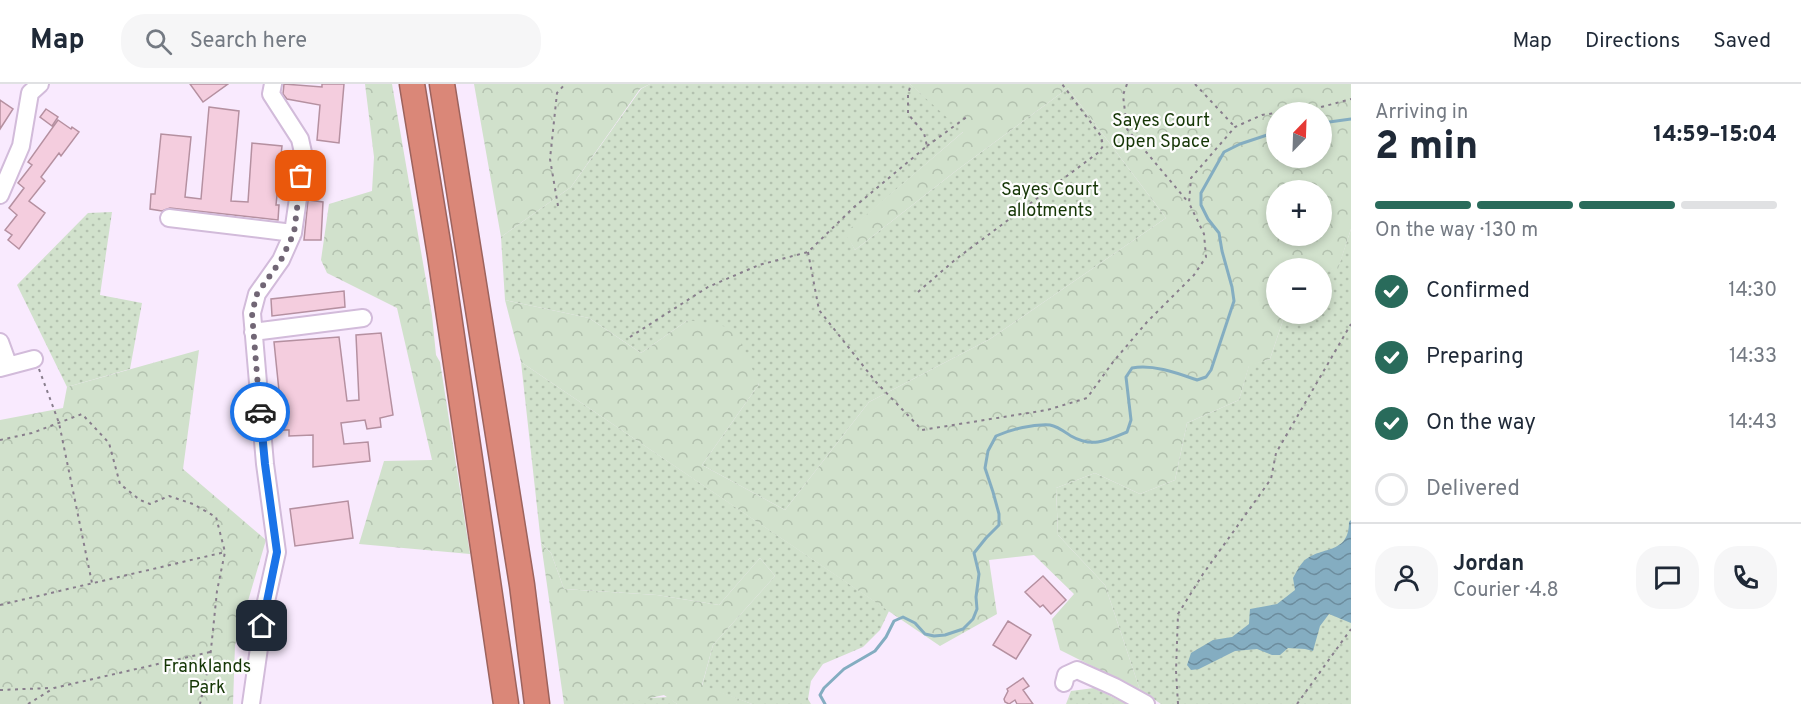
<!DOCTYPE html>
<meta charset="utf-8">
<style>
:root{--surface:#fff;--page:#f6f6f7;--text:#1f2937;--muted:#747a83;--line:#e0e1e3;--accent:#296b5b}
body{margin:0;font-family:Overpass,sans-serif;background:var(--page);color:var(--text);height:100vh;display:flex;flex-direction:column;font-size:22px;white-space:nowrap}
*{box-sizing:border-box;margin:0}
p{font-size:20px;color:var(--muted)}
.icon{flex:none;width:33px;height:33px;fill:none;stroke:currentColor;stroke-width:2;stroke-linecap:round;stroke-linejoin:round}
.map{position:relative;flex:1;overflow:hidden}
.drawer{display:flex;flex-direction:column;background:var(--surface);width:450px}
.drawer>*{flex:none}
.needle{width:39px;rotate:23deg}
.fabs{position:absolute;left:1266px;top:18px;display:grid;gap:12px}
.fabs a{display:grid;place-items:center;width:66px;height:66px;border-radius:50%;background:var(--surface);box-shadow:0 3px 9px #0003;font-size:30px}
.pin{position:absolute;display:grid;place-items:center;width:51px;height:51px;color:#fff;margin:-26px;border-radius:12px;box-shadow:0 3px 9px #0006}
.courier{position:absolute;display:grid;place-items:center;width:60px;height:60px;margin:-30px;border:4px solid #1a73e8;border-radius:50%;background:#fff;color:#222;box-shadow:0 2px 8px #0007}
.head em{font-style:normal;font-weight:800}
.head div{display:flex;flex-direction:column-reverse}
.head{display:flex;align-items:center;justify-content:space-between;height:102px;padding:0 24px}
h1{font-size:39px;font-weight:800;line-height:45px}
.bar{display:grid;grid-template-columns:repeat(4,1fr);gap:9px 6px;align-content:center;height:72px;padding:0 24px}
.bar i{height:8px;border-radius:4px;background:var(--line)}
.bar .active{background:var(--accent)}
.bar p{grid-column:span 4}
.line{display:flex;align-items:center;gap:15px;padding:0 24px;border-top:2px solid var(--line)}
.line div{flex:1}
.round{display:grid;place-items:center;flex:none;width:63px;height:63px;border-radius:24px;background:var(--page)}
ol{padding:0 24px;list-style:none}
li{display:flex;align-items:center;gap:18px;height:66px}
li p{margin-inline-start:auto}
li .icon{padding:6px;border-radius:50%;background:var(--accent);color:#fff;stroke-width:4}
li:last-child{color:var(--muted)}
li i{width:33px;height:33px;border:3px solid var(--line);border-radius:50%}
header{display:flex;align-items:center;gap:36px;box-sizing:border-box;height:84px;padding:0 30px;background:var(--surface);border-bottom:2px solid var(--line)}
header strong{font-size:28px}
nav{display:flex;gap:33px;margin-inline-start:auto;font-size:21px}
.search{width:420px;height:54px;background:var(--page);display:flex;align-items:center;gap:15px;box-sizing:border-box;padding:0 21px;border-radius:24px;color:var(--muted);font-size:22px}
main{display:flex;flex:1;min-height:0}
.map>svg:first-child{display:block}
.grass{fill:url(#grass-dots)}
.forest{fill:url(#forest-crowns);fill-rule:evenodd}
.water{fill:url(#water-waves)}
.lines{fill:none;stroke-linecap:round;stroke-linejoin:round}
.stream{stroke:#84adc1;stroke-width:3}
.building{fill:#f4cdde;stroke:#b590a0;stroke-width:1.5}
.minor-casing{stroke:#d2bbda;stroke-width:20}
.highway-casing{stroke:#9c635d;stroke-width:27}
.path{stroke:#887d8c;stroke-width:2;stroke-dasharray:3 4.5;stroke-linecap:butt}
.minor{stroke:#fff;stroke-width:16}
.highway{stroke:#da8778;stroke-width:24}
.done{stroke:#716675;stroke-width:6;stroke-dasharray:0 10.8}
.route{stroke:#1a73e8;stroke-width:8}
.labels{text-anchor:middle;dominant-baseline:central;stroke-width:4.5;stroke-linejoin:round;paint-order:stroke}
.park-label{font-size:18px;fill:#153605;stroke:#fdfdfd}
</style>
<header>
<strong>Map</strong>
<div class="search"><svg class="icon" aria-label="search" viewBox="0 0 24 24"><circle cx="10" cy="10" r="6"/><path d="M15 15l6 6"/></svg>Search here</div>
<nav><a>Map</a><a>Directions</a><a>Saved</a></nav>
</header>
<main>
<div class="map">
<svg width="1351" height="620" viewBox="0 0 1351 620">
<defs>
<pattern id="grass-dots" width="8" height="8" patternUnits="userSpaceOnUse" patternTransform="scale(1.5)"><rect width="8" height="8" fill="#d1e1cc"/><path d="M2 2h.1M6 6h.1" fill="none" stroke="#b3c1af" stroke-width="1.8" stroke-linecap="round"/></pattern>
<pattern id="forest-crowns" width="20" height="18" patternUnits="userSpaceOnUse" patternTransform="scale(1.5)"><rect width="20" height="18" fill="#d1e1cc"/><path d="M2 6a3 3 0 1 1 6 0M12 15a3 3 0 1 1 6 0" fill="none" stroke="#b3c1af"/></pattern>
<pattern id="water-waves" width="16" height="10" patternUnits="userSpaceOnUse" patternTransform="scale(1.5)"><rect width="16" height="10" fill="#84adc1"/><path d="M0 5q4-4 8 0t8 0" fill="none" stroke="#6c8c9d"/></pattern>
</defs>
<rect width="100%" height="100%" fill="#f9eafe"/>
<!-- grass -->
<path class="grass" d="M650 0H910L964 47 846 149 855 166 957 86 1068 4 1166 134 990 255 869 318 785 426 702 381 759 300 688 236 641 269 589 234 505 216 501 153 571 103 641 5Z
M112 128 100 211 142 219 130 285 67 303 17 201 88 129Z
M1351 145V620H1161L1140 606 1105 501 1058 451 1056 404 1095 389 1140 410 1175 396 1187 339 1239 316 1249 281 1270 275 1285 230H1322V187L1338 184Z
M521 278 889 527 880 546 863 563 823 580 811 597 808 615 811 620H752L702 602 713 561 775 492 760 474 719 521 657 511 564 505 551 469 541 459Z
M1094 604 1127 620H1066L1071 607Z
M668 613 677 620H624L627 615Z"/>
<!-- forest -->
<path class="forest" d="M365 0H392L432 231 436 271 440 278 470 470 359 460 384 377 432 376 397 224 327 189 321 176 329 120 372 107 374 73Z
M474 0H650L640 5 571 103 501 153Z
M910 0H1351V145L1338 185 1322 187V184H1276V230H1285L1270 275 1249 282 1239 316 1187 339 1175 396 1140 410 1095 389 1056 404 1058 451 1105 501 1140 606 1060 566 1052 535 1074 510 1034 471 989 476 997 530 940 562 521 278 505 216 589 234 641 269 688 236 734 244 759 300 702 381 785 426 869 318 990 255 1166 134 1068 4 957 86 855 166 845 149 963 48ZM1276 28H1322V74H1276ZM1276 106H1322V152H1276Z
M199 266 183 385 266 456 235 561 233 620H0V336L63 324 67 303Z
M541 459 551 469 564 505 657 511 719 521 760 474 775 492 713 561 702 601 752 620H677L664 611 623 620H564Z"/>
<!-- water -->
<path class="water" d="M1351 436V539L1329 530 1320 542 1313 567 1305 565 1288 564 1280 571H1272L1257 565 1235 567 1199 585 1191 586 1187 581 1191 569 1213 556 1232 553 1249 540 1250 525 1277 520 1295 506 1293 494C1296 489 1299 482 1303 478 1320 461 1349 472 1349 438Z"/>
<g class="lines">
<!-- stream -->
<path class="stream" d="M1322 39 1351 35
M825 620 820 611 824 604 844 585 875 567 886 553 894 537 903 533 915 539 925 550 934 552 945 551 963 545 973 535 977 525 976 513 979 490 974 469 986 454 999 441V430L993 408 985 384 988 367 996 352C1012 345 1033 340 1050 341 1057 342 1065 348 1071 352 1092 364 1106 357 1127 348L1131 336 1126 293 1132 284C1153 280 1177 289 1197 296L1206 293 1211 286 1234 217 1232 203 1222 167 1219 149 1208 135 1201 121V109L1224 68 1240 60 1276 48"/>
</g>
<!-- building -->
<path class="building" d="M190 0H228L203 18Z
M284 0 322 3V0H344L339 59 317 56 320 21 287 15 283 10Z
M0 16 13 25 0 45Z
M209 23 239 27 231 117 248 118 252 59 282 62 276 121H279L278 136 170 124 162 127 150 125 151 110H155L161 50 191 53 185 113 201 115Z
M46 25 58 33 52 42 40 33Z
M58 36 71 45 72 43 79 48 61 72 59 69 41 93 45 97 29 117 45 129 19 165 8 156 12 151 5 146 17 131 9 124 24 104 18 99 32 81 28 78Z
M308 116 323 118 321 156H304Z
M344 207 345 223 272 232 271 215Z
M381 249 393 331 380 334 381 343 367 345 365 336 341 339 344 360 368 358 370 377 313 383V351L289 352V346H283L274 258 339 253 347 317 359 316 356 251Z
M348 417 353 454 295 462 290 425Z
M1043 492 1066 516 1051 530 1043 521 1040 523 1025 508Z
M1008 537 1031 551 1016 575 993 561Z
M1023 594 1029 602 1023 606 1033 620H1017L1015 616 1009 620 1005 618 1004 615 1008 607 1007 605Z"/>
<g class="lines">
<defs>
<path id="minor" d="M0 111 21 62 30 9 40 0
M169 134 293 149
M253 248 363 234
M0 258 8 280
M0 284 34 275
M1064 599 1066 591 1077 586 1115 603 1146 620
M251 620 265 522 277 468 265 380 252 229 257 210 281 176 293 149 304 73 300 55 271 10 273 0"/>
<path id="highway" d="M412 0 440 171 506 620
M442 0 522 501 537 620"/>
</defs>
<!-- minor casing -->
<use href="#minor" class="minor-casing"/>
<!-- highway casing -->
<use href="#highway" class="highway-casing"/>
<!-- path -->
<path class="path" d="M1127 0 1123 11 1127 45 1188 118
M1195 0 1234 42
M1284 28 1314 25 1351 15
M927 62 968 32
M558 122 550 75 557 9 565 0
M808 168 819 226 876 298 922 346 1047 326 1087 314 1113 278 1147 238 1194 191 1206 173 1204 150 1189 119 1191 94 1235 43 1262 31 1276 29
M918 208 956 175 1099 68 1103 62 1101 52 1062 0
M630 253 708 203 759 181 808 168 853 124 927 62 924 49 908 30V10L911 0
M39 285 59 339 92 499
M0 356 32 349 82 330 109 359 120 400 140 416 150 420 169 412 193 420 216 433 225 468 217 507 210 575 200 620
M0 521 225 468
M0 606 51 604
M28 620 54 604 210 568
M1178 620 1176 587 1178 530 1203 490 1271 395 1276 369 1351 240
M1297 620 1351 545"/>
<!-- minor -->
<use href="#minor" class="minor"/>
<!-- highway -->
<use href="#highway" class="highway"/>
</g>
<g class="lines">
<!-- done -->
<path class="done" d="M260 328 252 229 257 210 281 176 294 149 301 92"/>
<!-- route -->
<path class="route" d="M260 328 265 380 277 468 262 542"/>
</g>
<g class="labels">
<!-- park labels -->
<g class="park-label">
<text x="1161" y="37">Sayes Court<tspan x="1161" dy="21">Open Space</tspan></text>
<text x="1050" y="106">Sayes Court<tspan x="1050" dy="21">allotments</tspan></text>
<text x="207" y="583">Franklands<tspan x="207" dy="21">Park</tspan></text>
</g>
</g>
</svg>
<div class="fabs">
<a><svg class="needle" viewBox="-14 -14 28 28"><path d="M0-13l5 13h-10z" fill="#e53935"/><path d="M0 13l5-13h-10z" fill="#747a83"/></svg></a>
<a>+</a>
<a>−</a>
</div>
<div class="pin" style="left:301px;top:92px;background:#ea580c"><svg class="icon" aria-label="bag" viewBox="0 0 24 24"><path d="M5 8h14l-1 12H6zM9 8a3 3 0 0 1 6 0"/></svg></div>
<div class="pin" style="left:262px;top:542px;background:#1f2937"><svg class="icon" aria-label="home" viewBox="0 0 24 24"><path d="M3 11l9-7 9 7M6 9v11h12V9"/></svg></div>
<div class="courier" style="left:260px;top:328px"><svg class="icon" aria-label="car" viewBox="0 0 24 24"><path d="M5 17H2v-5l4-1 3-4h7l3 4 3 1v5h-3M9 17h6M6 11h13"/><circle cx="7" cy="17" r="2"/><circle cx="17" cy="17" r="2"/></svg></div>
</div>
<section class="drawer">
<div class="head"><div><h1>2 min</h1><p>Arriving in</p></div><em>14:59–15:04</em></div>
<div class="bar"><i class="active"></i><i class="active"></i><i class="active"></i><i></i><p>On the way · 130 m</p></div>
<ol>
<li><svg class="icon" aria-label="check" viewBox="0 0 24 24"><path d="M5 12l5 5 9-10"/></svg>Confirmed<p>14:30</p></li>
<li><svg class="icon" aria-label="check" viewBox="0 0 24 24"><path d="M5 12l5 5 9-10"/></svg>Preparing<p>14:33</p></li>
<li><svg class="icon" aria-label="check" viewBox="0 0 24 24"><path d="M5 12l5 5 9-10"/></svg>On the way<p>14:43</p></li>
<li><i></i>Delivered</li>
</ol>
<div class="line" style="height:108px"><a class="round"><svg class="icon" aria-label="person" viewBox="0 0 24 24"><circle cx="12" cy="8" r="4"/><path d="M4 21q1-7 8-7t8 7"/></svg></a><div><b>Jordan</b><p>Courier · 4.8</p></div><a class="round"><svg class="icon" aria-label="chat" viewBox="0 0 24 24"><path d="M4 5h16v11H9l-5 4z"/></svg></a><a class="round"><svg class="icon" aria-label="phone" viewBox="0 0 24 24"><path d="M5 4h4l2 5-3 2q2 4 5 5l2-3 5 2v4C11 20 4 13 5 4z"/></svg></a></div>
</section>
</main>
